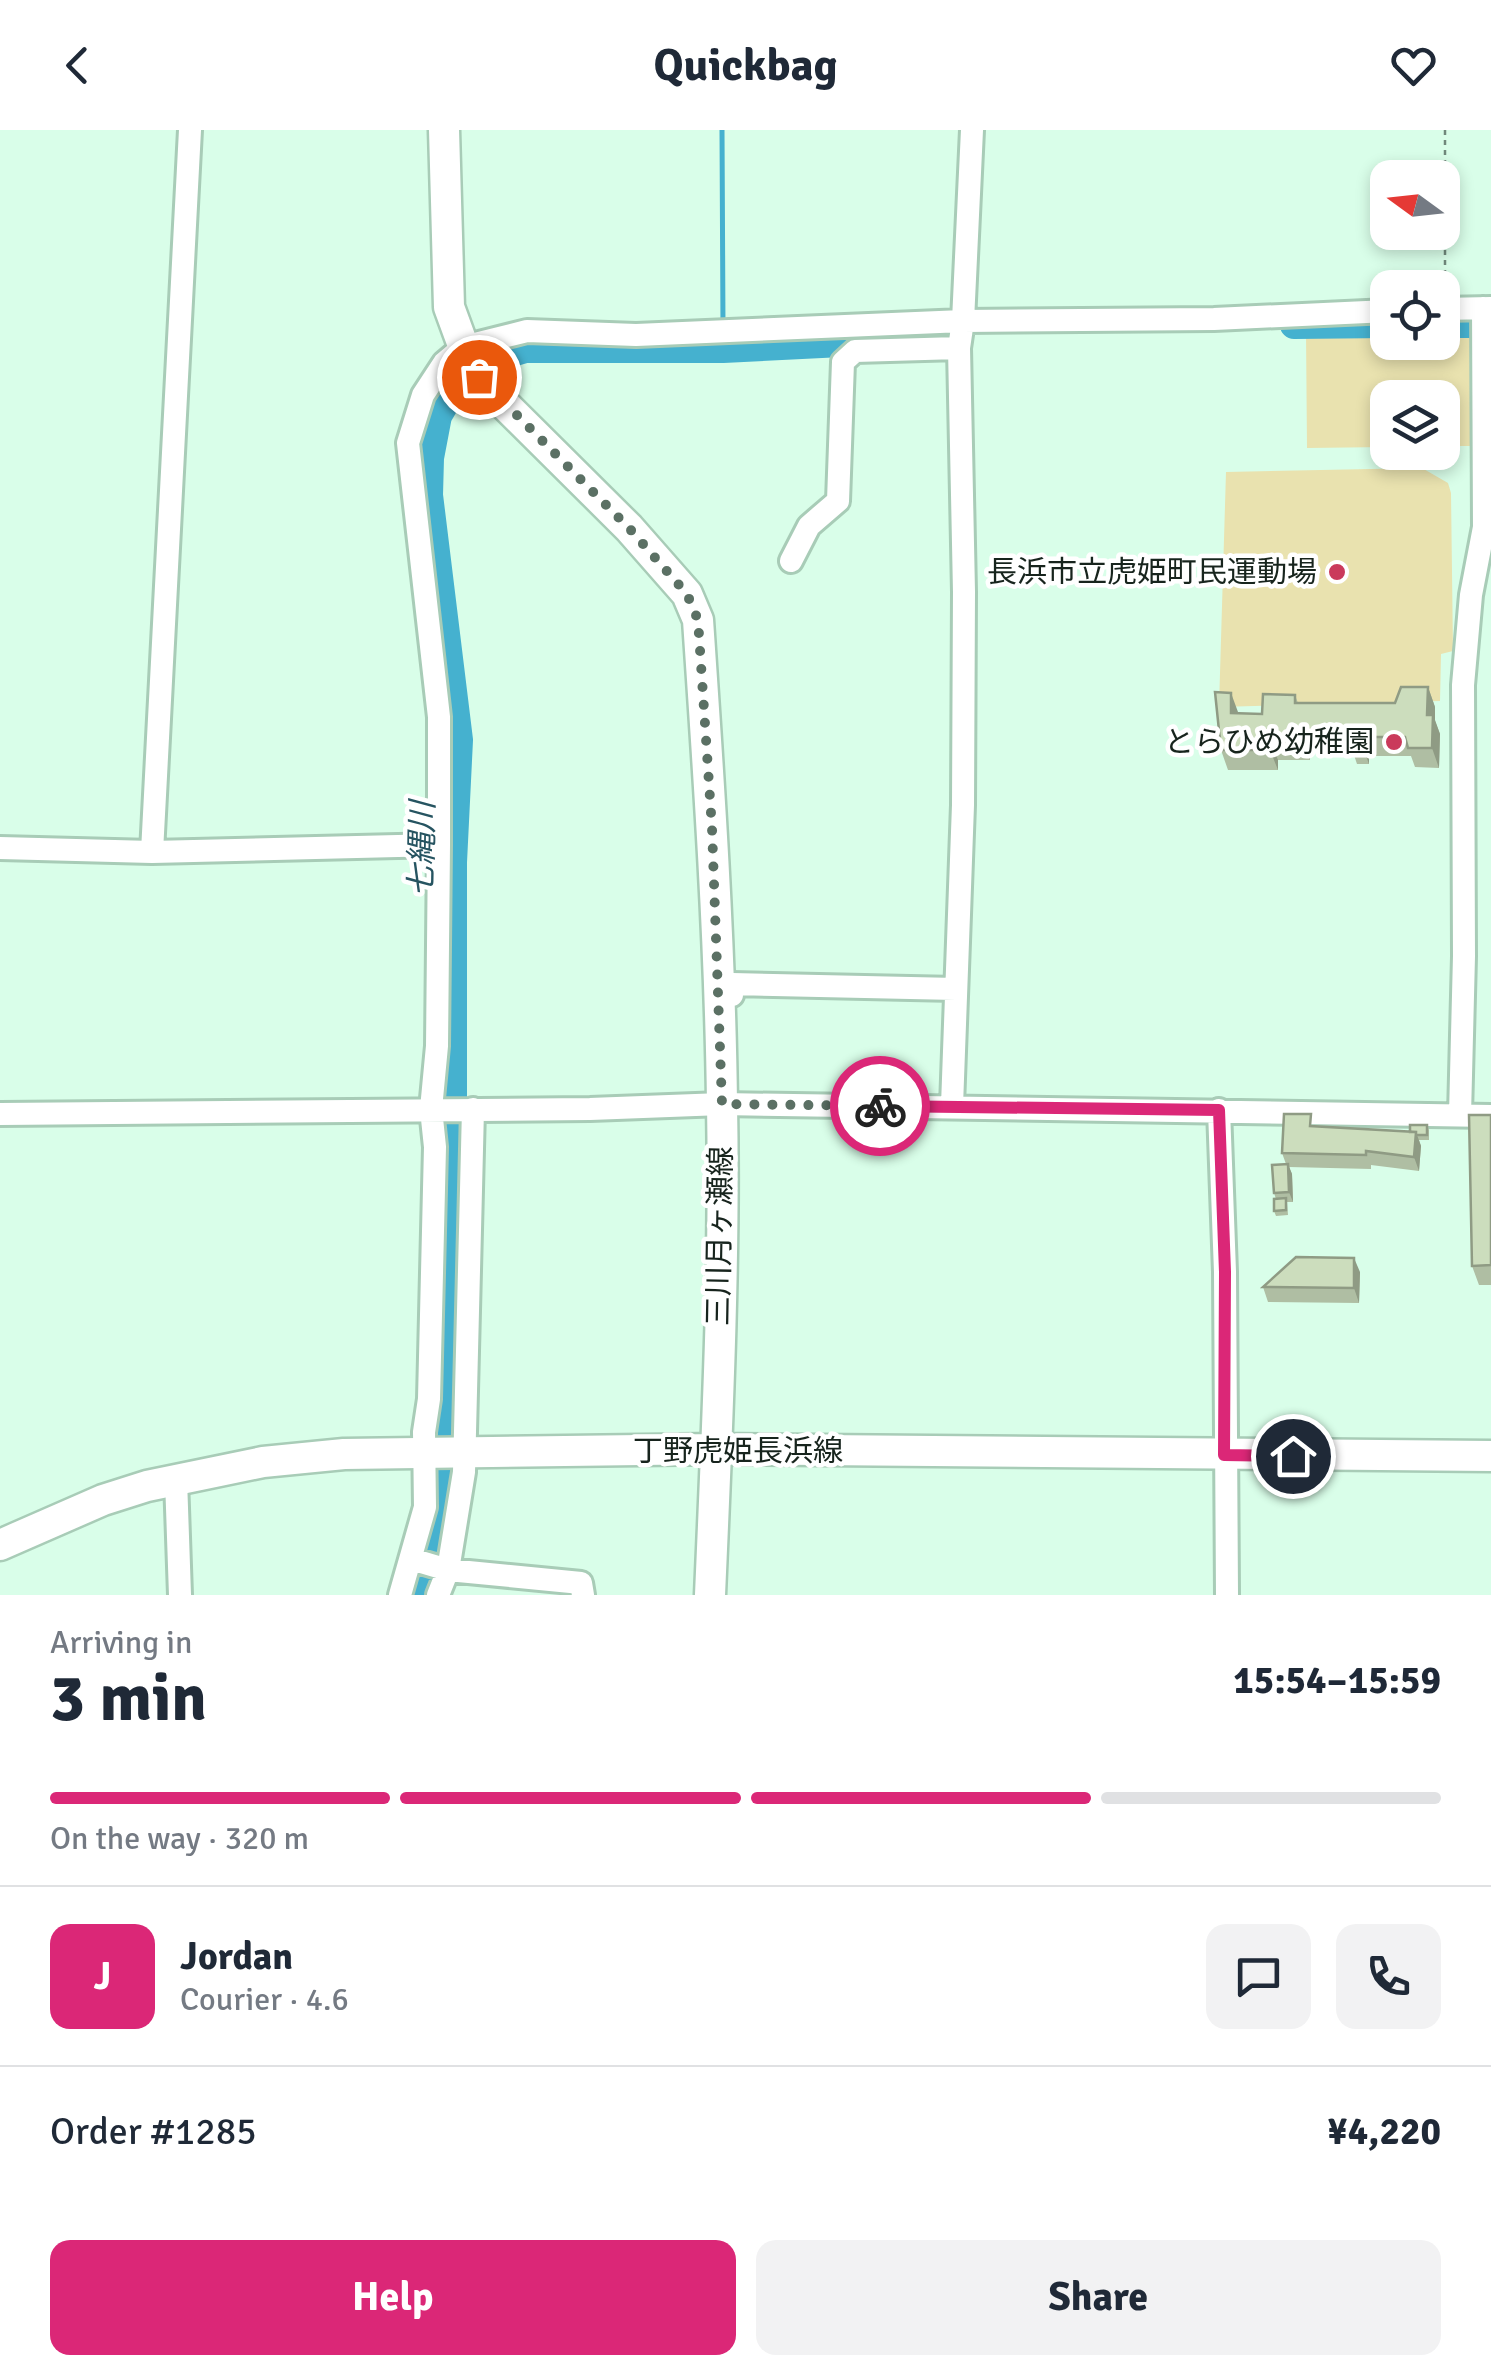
<!DOCTYPE html>
<meta charset="utf-8">
<style>
:root{--surface:#fff;--page:#f2f2f3;--text:#1f2937;--muted:#747a83;--line:#e0e1e3;--accent:#db2777}
body{margin:0;font-family:Signika,"Noto Sans JP",sans-serif;background:var(--page);color:var(--text);height:100vh;display:flex;flex-direction:column;font-size:38px;white-space:nowrap}
*{box-sizing:border-box;margin:0}
p{font-size:32px;color:var(--muted)}
.icon{flex:none;width:55px;height:55px;fill:none;stroke:currentColor;stroke-width:2;stroke-linecap:round;stroke-linejoin:round}
.map{position:relative;height:1465px;overflow:hidden}
.side{display:flex;flex-direction:column;background:var(--surface);flex:1}
.side>*{flex:none}
.needle{width:65px;rotate:285deg}
.buttons{position:absolute;left:1370px;top:30px;display:grid;gap:20px}
.buttons a{display:grid;place-items:center;width:90px;height:90px;border-radius:20px;background:var(--surface);box-shadow:0 5px 15px #0003;font-size:50px}
.pin{position:absolute;display:grid;place-items:center;width:85px;height:85px;color:#fff;margin:-42px;border:5px solid #fff;border-radius:50%;box-shadow:0 2px 10px #0007}
.courier{position:absolute;display:grid;place-items:center;width:100px;height:100px;margin:-50px;border:8px solid #db2777;border-radius:50%;background:#fff;color:#222;box-shadow:0 2px 12px #0007}
.head em{font-style:normal;font-weight:700}
.head div{display:flex;flex-direction:column-reverse}
.head{display:flex;align-items:center;justify-content:space-between;height:170px;padding:0 50px}
h1{font-size:65px;font-weight:700;line-height:75px}
.bar{display:grid;grid-template-columns:repeat(4,1fr);gap:15px 10px;align-content:center;height:120px;padding:0 50px}
.bar i{height:12px;border-radius:8px;background:var(--line)}
.bar .current{background:var(--accent)}
.bar p{grid-column:span 4}
.line{display:flex;align-items:center;gap:25px;padding:0 50px;border-top:2px solid var(--line)}
.line div{flex:1}
.round{display:grid;place-items:center;flex:none;width:105px;height:105px;border-radius:20px;background:var(--page)}
.action{display:flex;gap:20px;margin-top:auto;padding:20px 50px}
.action a{flex:1;height:115px;border-radius:20px;background:var(--accent);color:#fff;font-size:40px;font-weight:700;line-height:115px;text-align:center}
.action a+a{background:var(--page);color:var(--text)}
header{display:flex;justify-content:space-between;align-items:center;height:130px;padding:0 50px;background:var(--surface);font-size:45px;font-weight:700}
.map>svg:first-child{display:block}
.green{fill:#e9e2af}
.lines{fill:none;stroke-linecap:round;stroke-linejoin:round}
.stream{stroke:#45b1cf;stroke-width:5}
.river{stroke:#45b1cf;stroke-width:28}
.minor-casing{stroke:#a8ccb7;stroke-width:28}
.major-casing{stroke:#a8ccb7;stroke-width:35}
.path{stroke:#70887b;stroke-width:2.5;stroke-dasharray:5 5;stroke-linecap:butt}
.minor{stroke:#fff;stroke-width:22}
.major{stroke:#fff;stroke-width:30}
.wall{fill:#afbea3}
.shaded-wall{fill:#8f9b84}
.building{fill:#ccddbd;stroke:#8f9b84;stroke-width:2.5}
.done{stroke:#5b7064;stroke-width:10;stroke-dasharray:0 18}
.route{stroke:#db2777;stroke-width:12}
.poi-dot{fill:#ca3a5b;stroke:#fff;stroke-width:4}
.labels{text-anchor:middle;dominant-baseline:central;stroke-width:9;stroke-linejoin:round;paint-order:stroke}
.poi-label{font-size:30px;fill:#17241d;stroke:#fff;text-anchor:end}
.street-label{font-size:30px;fill:#17241d;stroke:#fff}
.water-label{font-size:32px;font-style:italic;fill:#265461;stroke:#fff}
</style>
<header><svg class="icon" aria-label="back" viewBox="0 0 24 24"><path d="M15 5l-7 7 7 7"/></svg>Quickbag<svg class="icon" aria-label="heart" viewBox="0 0 24 24"><path d="M12 20l-8-8c-3-5 5-10 8-4 3-6 11-1 8 4z"/></svg></header>
<div class="map">
<svg width="1491" height="1465" viewBox="0 0 1491 1465">
<rect width="100%" height="100%" fill="#d9fee9"/>
<!-- green -->
<path class="green" d="M1443 201H1469V205H1473L1474 316H1443L1442 268H1388L1387 317 1307 318 1306 202H1387L1388 212H1442Z
M1422 338 1448 353 1451 363 1453 521 1441 524 1440 571 1219 577 1226 342Z"/>
<g class="lines">
<!-- stream -->
<path class="stream" d="M722 0 723 197"/>
<!-- river -->
<path class="river" d="M1442 194H1491
M1294 195 1388 194
M420 1465 446 1361 453 1093V732L459 610 429 365 430 328 438 286 458 252 488 230 525 219H723L882 211"/>
<defs>
<path id="minor" d="M1442 179 1491 178
M791 431 809 396 838 371 843 232 855 221 959 218
M439 715V587L408 313 423 265 444 233 463 217 527 201 636 205 963 191 972 0
M0 718 152 722 190 0
M152 722 439 715 437 916 431 979 435 1017 429 1269 424 1302 425 1377 400 1465
M718 865H732V854L956 859
M952 976 963 675 964 462 959 218 963 191 1214 189 1388 181
M1219 980 1225 1142 1227 1465
M0 984 590 979 722 974 1491 986
M1460 985 1464 826 1463 555 1471 465 1484 397 1483 178
M176 1349 180 1465
M411 1429 448 1440 581 1453 583 1465
M438 1465 448 1440 464 1342 473 979"/>
<path id="major" d="M444 0 449 177 468 229 489 259 629 398 687 464 698 490C709 651 720 812 722 973 725 1137 717 1302 710 1465
M0 1415 103 1370 147 1356 263 1332 344 1324 717 1319 1491 1326"/>
</defs>
<!-- minor casing -->
<use href="#minor" class="minor-casing"/>
<!-- major casing -->
<use href="#major" class="major-casing"/>
<!-- path -->
<path class="path" d="M1445 0V157"/>
<!-- minor -->
<use href="#minor" class="minor"/>
<!-- major -->
<use href="#major" class="major"/>
</g>
<!-- wall -->
<path class="wall" d="M1428 557 1435 577V591L1440 604 1439 638 1415 637 1411 626H1369V634H1357L1352 619H1310V630H1278V640H1228L1221 620 1238 583 1262 584 1295 565 1298 573H1395Z
M1491 985V1155H1479L1472 1136Z
M1427 995 1429 1000V1010H1419L1421 1016 1419 1041 1371 1035V1039L1289 1037 1292 1044 1293 1072H1287L1288 1085 1276 1086 1274 1081 1276 1069 1274 1063 1286 1034 1282 1023 1315 996 1410 1002Z
M1360 1142 1359 1173 1268 1172 1263 1157Z"/>
<!-- shaded-wall -->
<path class="shaded-wall" d="M1428 557 1435 577V590L1440 604 1439 638 1432 618 1427 585Z
M1231 563 1238 582V603L1231 583Z
M1303 600 1310 619V630L1303 611Z
M1362 607 1369 626V634L1362 615Z
M1270 611 1278 630V640L1270 620Z
M1416 1002 1421 1016 1419 1041 1414 1027Z
M1288 1034 1292 1044 1293 1072 1289 1062Z
M1354 1128 1360 1142 1359 1173 1354 1158Z"/>
<!-- building -->
<path class="building" d="M1401 557H1428L1427 585H1433L1432 618H1408L1405 607H1362V615H1350V600H1303V611H1270V620H1221L1215 562 1231 563V583L1262 584 1263 564 1295 565V573H1395Z
M1284 984H1311L1310 996 1416 1002 1414 1027 1366 1021V1025L1282 1023Z
M1469 985H1491V1135L1472 1136Z
M1410 995H1427V1005H1416V1002H1410Z
M1288 1034 1289 1062 1274 1063 1272 1035Z
M1286 1068V1080L1274 1081V1069Z
M1296 1127 1354 1128V1158L1263 1157Z"/>
<g class="lines">
<!-- done -->
<path class="done" d="M479 247 629 398 687 464 698 490 712 698 722 974 880 976"/>
<!-- route -->
<path class="route" d="M880 976 1219 980 1225 1142 1224 1325 1293 1326"/>
</g>
<!-- markers -->
<g class="poi-dot">
<circle cx="1337" cy="442" r="10"/>
<circle cx="1394" cy="612" r="10"/>
</g>
<g class="labels">
<!-- poi labels -->
<g class="poi-label">
<text x="1317" y="442">長浜市立虎姫町民運動場</text>
<text x="1374" y="612">とらひめ幼稚園</text>
</g>
<!-- street labels -->
<g class="street-label">
<text transform="translate(720 1106) rotate(-89)">三川月ヶ瀬線</text>
<text x="738" y="1321">丁野虎姫長浜線</text>
</g>
<!-- water labels -->
<g class="water-label">
<text transform="translate(422 719) rotate(-89)">七縄川</text>
</g>
</g>
</svg>
<div class="buttons">
<a><svg class="needle" viewBox="-14 -14 28 28"><path d="M0-13l5 13h-10z" fill="#e53935"/><path d="M0 13l5-13h-10z" fill="#747a83"/></svg></a>
<a><svg class="icon" aria-label="locate" viewBox="0 0 24 24"><circle cx="12" cy="12" r="6"/><path d="M12 2v4M12 18v4M2 12h4M18 12h4"/></svg></a>
<a><svg class="icon" aria-label="layers" viewBox="0 0 24 24"><path d="M12 4l9 5-9 5-9-5zM3 14l9 5 9-5"/></svg></a>
</div>
<div class="pin" style="left:479px;top:247px;background:#ea580c"><svg class="icon" aria-label="bag" viewBox="0 0 24 24"><path d="M5 8h14l-1 12H6zM9 8a3 3 0 0 1 6 0"/></svg></div>
<div class="pin" style="left:1293px;top:1326px;background:#1f2937"><svg class="icon" aria-label="home" viewBox="0 0 24 24"><path d="M3 11l9-7 9 7M6 9v11h12V9"/></svg></div>
<div class="courier" style="left:880px;top:976px"><svg class="icon" aria-label="bike" viewBox="0 0 24 24"><circle cx="6" cy="16" r="4"/><circle cx="18" cy="16" r="4"/><path d="M6 16l4-8h5l3 8M10 8l3 8H6M13 5h3"/></svg></div>
</div>
<section class="side">
<div class="head"><div><h1>3 min</h1><p>Arriving in</p></div><em>15:54–15:59</em></div>
<div class="bar"><i class="current"></i><i class="current"></i><i class="current"></i><i></i><p>On the way · 320 m</p></div>
<div class="line" style="height:180px"><b class="round" style="background:var(--accent);color:#fff">J</b><div><b>Jordan</b><p>Courier · 4.6</p></div><a class="round"><svg class="icon" aria-label="chat" viewBox="0 0 24 24"><path d="M4 5h16v11H9l-5 4z"/></svg></a><a class="round"><svg class="icon" aria-label="phone" viewBox="0 0 24 24"><path d="M5 4h4l2 5-3 2q2 4 5 5l2-3 5 2v4C11 20 4 13 5 4z"/></svg></a></div>
<div class="line" style="height:130px"><div>Order #1285</div><b>¥4,220</b></div>
<div class="action"><a>Help</a><a>Share</a></div>
</section>
